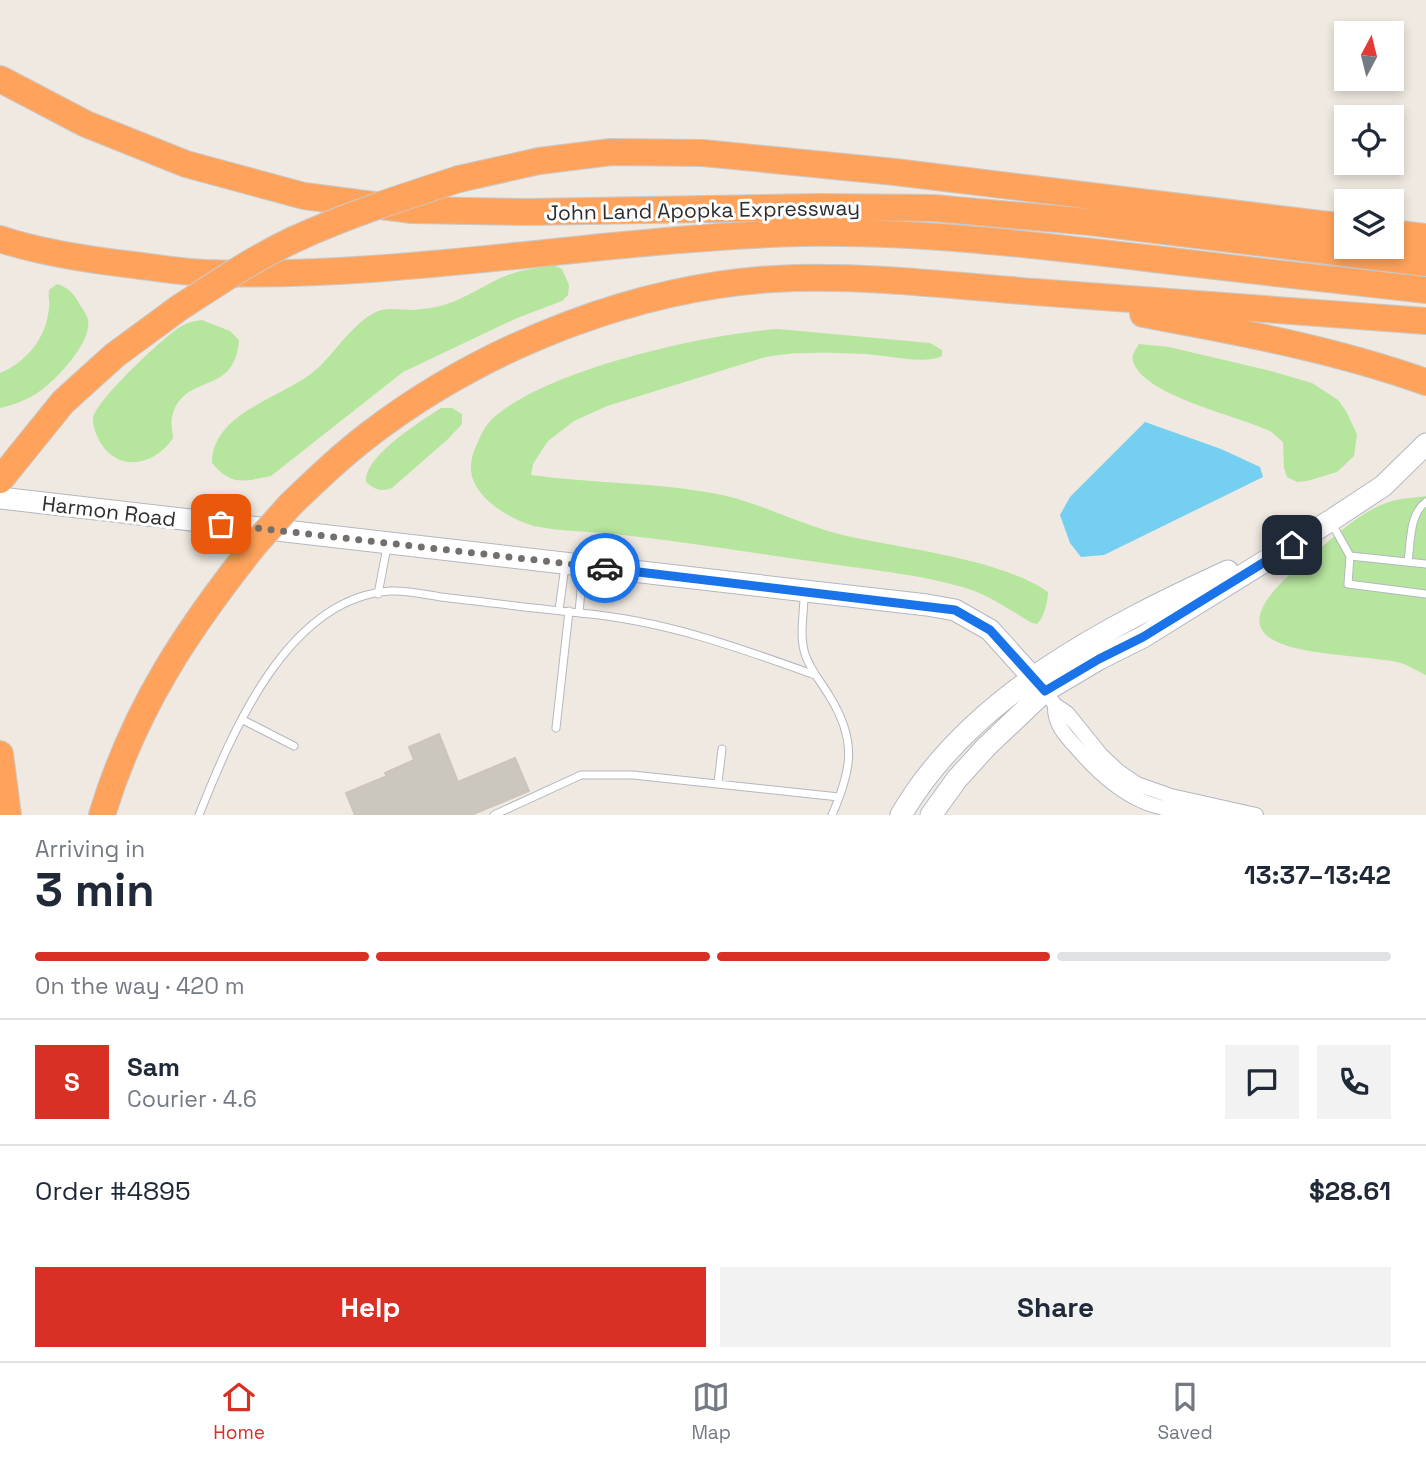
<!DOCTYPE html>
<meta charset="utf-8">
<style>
:root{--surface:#fff;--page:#f2f2f3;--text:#1f2937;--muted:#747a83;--line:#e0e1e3;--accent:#d93025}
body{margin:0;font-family:"Space Grotesk",sans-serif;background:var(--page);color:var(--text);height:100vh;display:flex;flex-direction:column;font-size:26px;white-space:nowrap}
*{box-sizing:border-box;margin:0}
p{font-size:23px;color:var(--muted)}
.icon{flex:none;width:38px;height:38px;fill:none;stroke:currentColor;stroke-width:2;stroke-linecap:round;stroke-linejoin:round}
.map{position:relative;height:815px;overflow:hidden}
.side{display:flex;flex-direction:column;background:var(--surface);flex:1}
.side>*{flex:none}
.needle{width:46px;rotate:7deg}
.controls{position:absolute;left:1334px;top:21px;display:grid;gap:14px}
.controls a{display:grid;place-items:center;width:70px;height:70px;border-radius:0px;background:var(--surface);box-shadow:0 4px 10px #0003;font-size:35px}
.pin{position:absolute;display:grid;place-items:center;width:60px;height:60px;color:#fff;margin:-30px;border-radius:14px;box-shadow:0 4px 10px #0006}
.courier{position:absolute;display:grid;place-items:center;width:70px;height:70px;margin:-35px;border:5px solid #1a73e8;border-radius:50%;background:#fff;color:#222;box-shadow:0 2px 9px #0007}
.head em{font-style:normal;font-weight:800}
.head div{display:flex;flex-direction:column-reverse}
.head{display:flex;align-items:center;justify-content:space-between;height:119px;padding:0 35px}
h1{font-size:46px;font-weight:800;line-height:52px}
.bar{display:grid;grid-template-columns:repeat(4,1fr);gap:10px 7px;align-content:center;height:84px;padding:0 35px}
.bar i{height:9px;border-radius:5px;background:var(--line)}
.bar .current{background:var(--accent)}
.bar p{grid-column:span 4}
.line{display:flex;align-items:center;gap:18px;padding:0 35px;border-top:2px solid var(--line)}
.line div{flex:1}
.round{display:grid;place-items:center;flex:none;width:74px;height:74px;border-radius:0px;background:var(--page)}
.primary-button{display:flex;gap:14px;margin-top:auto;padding:14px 35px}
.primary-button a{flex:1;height:80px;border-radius:0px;background:var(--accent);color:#fff;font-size:28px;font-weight:800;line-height:80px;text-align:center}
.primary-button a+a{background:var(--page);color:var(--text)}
.dock{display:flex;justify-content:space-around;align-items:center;height:98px;border-top:2px solid var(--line);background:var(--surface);font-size:19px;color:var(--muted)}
.dock a{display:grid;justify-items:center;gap:4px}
.dock .current{color:var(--accent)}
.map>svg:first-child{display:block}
.green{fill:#b6e59e}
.water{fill:#75cff0}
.building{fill:#cbc7bf;stroke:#cbc5ba;stroke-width:2}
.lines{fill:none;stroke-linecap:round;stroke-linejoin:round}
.lane-casing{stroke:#b4b7c1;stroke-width:9}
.street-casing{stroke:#b4b7c1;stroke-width:16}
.secondary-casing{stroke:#b4b7c1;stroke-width:23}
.highway-casing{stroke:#c9c9c9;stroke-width:28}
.lane{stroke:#fff;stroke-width:7}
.street{stroke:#fff;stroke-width:14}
.secondary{stroke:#fff;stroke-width:21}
.highway{stroke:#ffa35c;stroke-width:26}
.highway-bridge-casing{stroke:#c9c9c9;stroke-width:28;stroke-linecap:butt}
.highway-bridge{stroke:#ffa35c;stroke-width:26}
.done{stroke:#726f6d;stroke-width:7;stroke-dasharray:0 12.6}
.route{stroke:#1a73e8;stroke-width:9}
.labels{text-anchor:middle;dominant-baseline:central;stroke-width:6;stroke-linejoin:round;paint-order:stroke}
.street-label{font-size:21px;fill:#2e2e2e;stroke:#fff}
</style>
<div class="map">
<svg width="1426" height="815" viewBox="0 0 1426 815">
<rect width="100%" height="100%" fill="#efe9e1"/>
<!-- green -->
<path class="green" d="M553 265 562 269 569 285 568 295 562 301 517 318 403 372 271 476C244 481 232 487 212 463 212 411 287 397 318 368 338 349 351 325 376 312 387 307 400 310 412 310 423 309 433 308 444 305 468 298 488 282 511 274 524 269 540 268 553 265Z
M57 284C69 288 74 294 80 305 83 309 87 315 88 320 92 342 57 379 40 391 30 399 13 405 0 408V373C27 362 47 337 49 307 50 302 48 297 49 290Z
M202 320 230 331 239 340C235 398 183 371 172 417 170 423 173 432 173 438 156 464 121 473 102 445 97 437 93 428 93 419 94 402 161 340 177 329 185 323 193 321 202 320Z
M778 329 930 343 942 350V356C924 365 886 355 865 354 832 353 798 351 766 357L607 406 574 421 548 441 533 464 531 475C595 484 663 482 727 496 767 506 804 526 843 535 902 549 999 558 1048 592 1048 601 1044 618 1037 624L1032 623C1010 610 988 594 962 587 919 574 862 569 817 562 752 553 688 542 623 535 594 531 563 532 534 526 513 520 485 504 475 484 468 471 471 456 477 444 482 432 487 422 498 414 555 368 705 334 778 329Z
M1139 344 1169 347 1271 371 1312 383 1338 400 1346 411 1357 434 1354 456 1337 472 1307 481 1297 482 1287 477 1284 468 1283 442C1277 437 1272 431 1265 429 1234 415 1148 396 1134 364 1130 356 1135 351 1139 344Z
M441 408H452L462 414V424L448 439 392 488C381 492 375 490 366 482 364 456 420 422 441 408Z
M1426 496V675C1417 671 1407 664 1397 662 1337 650 1186 660 1302 564 1329 542 1356 513 1389 502 1400 498 1414 498 1426 496Z"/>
<!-- water -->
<path class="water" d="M1145 422 1221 449 1260 467 1263 477 1104 555 1081 557 1070 543 1060 515 1070 497Z"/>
<!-- building -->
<path class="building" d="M439 734 458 782 515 758 529 791 471 815H355L346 793 387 776 385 773 414 760 409 747Z"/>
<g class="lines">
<defs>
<path id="lane" d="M1331 522 1350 556 1348 584 1426 594
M1350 556 1426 564
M1408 561C1411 542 1409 514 1426 502
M583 568 579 613C663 620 737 647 815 675
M378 594 387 547
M804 595C804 614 799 635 805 654 810 670 822 683 830 697 857 741 852 769 832 815
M559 610 565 566
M243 720 294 746
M556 728 569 611
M718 783 722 749
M199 815C232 732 288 597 391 591 409 590 431 596 449 598 494 603 538 609 582 613
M494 815 581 775H633L839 797"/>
<path id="street" d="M1045 691 1055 705 1067 713 1101 755 1118 771 1137 784 1171 796 1256 815
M1055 705C1054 723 1064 734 1076 747 1121 800 1155 814 1224 815"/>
<path id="secondary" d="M0 498 927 605 955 610 990 630 1045 691
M901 815C970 696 1108 626 1228 571
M931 815 957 779 986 747 1045 691 1099 659 1143 637 1330 521 1383 486 1426 444"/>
<path id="highway" d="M0 79 86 124 186 164 304 196 412 210 528 212 819 207 933 208 1090 222 1426 263
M459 179 539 161 611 152 703 153 895 172 1346 227
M1391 233 1426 237
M0 239C42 253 90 260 134 265 158 268 182 272 206 273 405 279 603 238 802 233 920 231 1037 245 1154 259 1245 270 1335 280 1426 290
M1143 314C1239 332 1333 349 1426 382
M0 480 63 402 115 355 179 308
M290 505C316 480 342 455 371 433 488 344 646 282 795 278 875 276 955 286 1035 292 1166 301 1296 311 1426 321
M0 754 8 815
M102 815C134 709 188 628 256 543"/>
</defs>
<!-- lane casing -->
<use href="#lane" class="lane-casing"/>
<!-- street casing -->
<use href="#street" class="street-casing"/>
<!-- secondary casing -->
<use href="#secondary" class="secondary-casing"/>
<!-- highway casing -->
<use href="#highway" class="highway-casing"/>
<!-- lane -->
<use href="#lane" class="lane"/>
<!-- street -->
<use href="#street" class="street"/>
<!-- secondary -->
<use href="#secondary" class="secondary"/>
<!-- highway -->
<use href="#highway" class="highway"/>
<defs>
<path id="highway-bridge" d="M179 308C216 284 253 259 293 240 347 215 403 197 459 179
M256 543 290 505"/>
</defs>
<!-- highway-bridge casing -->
<use href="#highway-bridge" class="highway-bridge-casing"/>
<!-- highway-bridge -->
<use href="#highway-bridge" class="highway-bridge"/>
</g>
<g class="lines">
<!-- done -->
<path class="done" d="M221 524 605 568"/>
<!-- route -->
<path class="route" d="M605 568 955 610 990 630 1045 691 1099 659 1143 637 1292 545"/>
</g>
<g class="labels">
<!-- street labels -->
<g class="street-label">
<text transform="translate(703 210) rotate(-1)">John Land Apopka Expressway</text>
<text transform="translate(109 511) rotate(7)">Harmon Road</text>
</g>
</g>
</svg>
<div class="controls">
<a><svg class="needle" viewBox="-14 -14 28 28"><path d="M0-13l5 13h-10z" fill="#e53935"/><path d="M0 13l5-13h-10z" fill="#747a83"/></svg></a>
<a><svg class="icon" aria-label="locate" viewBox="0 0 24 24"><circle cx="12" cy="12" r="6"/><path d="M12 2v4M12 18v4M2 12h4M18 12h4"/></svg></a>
<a><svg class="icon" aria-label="layers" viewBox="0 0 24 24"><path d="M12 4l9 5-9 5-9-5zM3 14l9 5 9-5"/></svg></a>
</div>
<div class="pin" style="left:221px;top:524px;background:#ea580c"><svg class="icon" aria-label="bag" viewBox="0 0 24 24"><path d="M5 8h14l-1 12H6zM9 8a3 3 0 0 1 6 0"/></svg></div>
<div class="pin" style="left:1292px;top:545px;background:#1f2937"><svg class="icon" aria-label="home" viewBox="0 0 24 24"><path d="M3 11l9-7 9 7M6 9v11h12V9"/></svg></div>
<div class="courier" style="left:605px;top:568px"><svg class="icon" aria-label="car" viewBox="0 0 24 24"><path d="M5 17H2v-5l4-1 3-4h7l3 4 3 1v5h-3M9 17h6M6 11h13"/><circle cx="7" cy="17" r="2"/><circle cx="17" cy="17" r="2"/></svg></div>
</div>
<section class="side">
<div class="head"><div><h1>3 min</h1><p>Arriving in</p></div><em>13:37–13:42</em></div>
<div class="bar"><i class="current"></i><i class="current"></i><i class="current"></i><i></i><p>On the way · 420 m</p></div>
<div class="line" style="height:126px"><b class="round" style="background:var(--accent);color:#fff">S</b><div><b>Sam</b><p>Courier · 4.6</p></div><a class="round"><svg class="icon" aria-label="chat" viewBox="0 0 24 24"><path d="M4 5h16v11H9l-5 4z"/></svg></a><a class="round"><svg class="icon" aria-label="phone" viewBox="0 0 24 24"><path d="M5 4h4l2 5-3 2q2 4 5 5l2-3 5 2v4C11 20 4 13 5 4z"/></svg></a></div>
<div class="line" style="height:91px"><div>Order #4895</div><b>$28.61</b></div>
<div class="primary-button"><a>Help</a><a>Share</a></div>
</section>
<nav class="dock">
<a class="current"><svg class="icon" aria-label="home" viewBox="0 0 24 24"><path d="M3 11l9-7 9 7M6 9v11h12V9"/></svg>Home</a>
<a><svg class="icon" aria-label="map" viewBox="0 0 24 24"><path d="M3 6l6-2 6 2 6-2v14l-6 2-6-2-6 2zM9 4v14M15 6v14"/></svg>Map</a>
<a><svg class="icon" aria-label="saved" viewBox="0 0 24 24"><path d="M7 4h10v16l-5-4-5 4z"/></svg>Saved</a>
</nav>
